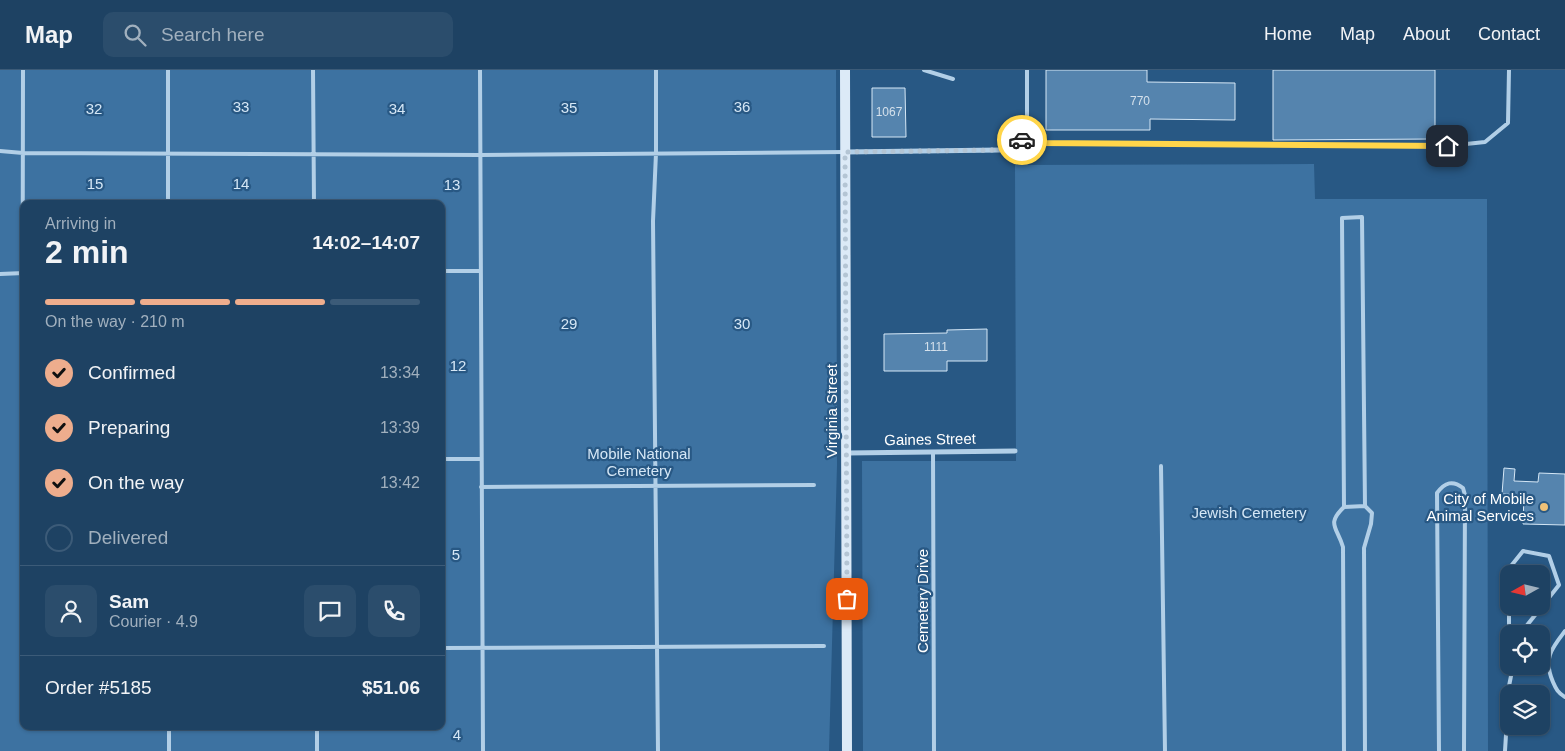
<!DOCTYPE html>
<meta charset="utf-8">
<style>
:root{--surface:#1e4263;--page:#2b4d6c;--text:#f1f3f6;--muted:#a1b0be;--line:#3c5b78;--accent:#eead8d}
body{margin:0;font-family:Arial,sans-serif;background:var(--page);color:var(--text);height:100vh;display:flex;flex-direction:column;font-size:19px;white-space:nowrap}
*{box-sizing:border-box;margin:0}
p{font-size:16px;color:var(--muted)}
.icon{flex:none;width:28px;height:28px;fill:none;stroke:currentColor;stroke-width:2;stroke-linecap:round;stroke-linejoin:round}
.map{position:relative;flex:1;overflow:hidden}
.panel{position:absolute;left:20px;top:130px;width:425px;height:530px;display:flex;flex-direction:column;background:var(--surface);border-radius:10px;box-shadow:0 1px 4px #0004,0 0 0 1px var(--line)}
.panel>*{flex:none}
.needle{width:32px;rotate:262deg}
.tools{position:absolute;left:1500px;top:495px;display:grid;gap:10px}
.tools a{display:grid;place-items:center;width:50px;height:50px;border-radius:10px;background:var(--surface);box-shadow:0 1px 4px #0004,0 0 0 1px var(--line);font-size:25px}
.pin{position:absolute;display:grid;place-items:center;width:42px;height:42px;color:#fff;margin:-21px;border-radius:10px;box-shadow:0 2px 8px #0006}
.courier{position:absolute;display:grid;place-items:center;width:50px;height:50px;margin:-25px;border:4px solid #ffd54a;border-radius:50%;background:#fff;color:#222;box-shadow:0 1px 6px #0007}
.head em{font-style:normal;font-weight:700}
.head div{display:flex;flex-direction:column-reverse}
.head{display:flex;align-items:center;justify-content:space-between;height:85px;padding:0 25px}
h1{font-size:32px;font-weight:700;line-height:38px}
.bar{display:grid;grid-template-columns:repeat(4,1fr);gap:8px 5px;align-content:center;height:60px;padding:0 25px}
.bar i{height:6px;border-radius:4px;background:var(--line)}
.bar .active{background:var(--accent)}
.bar p{grid-column:span 4}
.line{display:flex;align-items:center;gap:12px;padding:0 25px;border-top:1px solid var(--line)}
.line div{flex:1}
.round{display:grid;place-items:center;flex:none;width:52px;height:52px;border-radius:10px;background:var(--page)}
ol{padding:0 25px;list-style:none}
li{display:flex;align-items:center;gap:15px;height:55px}
li p{margin-inline-start:auto}
li .icon{padding:5px;border-radius:50%;background:var(--accent);color:#111;stroke-width:4}
li:last-child{color:var(--muted)}
li i{width:28px;height:28px;border:2px solid var(--line);border-radius:50%}
header{display:flex;align-items:center;gap:30px;box-sizing:border-box;height:70px;padding:0 25px;background:var(--surface);border-bottom:1px solid var(--line)}
header strong{font-size:24px}
nav{display:flex;gap:28px;margin-inline-start:auto;font-size:18px}
.search{width:350px;height:45px;background:var(--page);display:flex;align-items:center;gap:12px;box-sizing:border-box;padding:0 18px;border-radius:10px;color:var(--muted);font-size:19px}
.map>svg:first-child{display:block}
.green{fill:#3d72a1;fill-rule:evenodd}
.building{fill:#5584ae;stroke:#d5e7f6}
.lines{fill:none;stroke-linecap:round;stroke-linejoin:round}
.lane{stroke:#b2cfe7;stroke-width:4}
.street{stroke:#b2cfe7;stroke-width:5}
.secondary{stroke:#dceaf7;stroke-width:10}
.done{stroke:#b4c5d4;stroke-width:5;stroke-dasharray:0 9}
.route{stroke:#ffd54a;stroke-width:6}
.poi-dot{fill:#efc278;stroke:#285884;stroke-width:2}
.labels{text-anchor:middle;dominant-baseline:central;stroke-width:4.5;stroke-linejoin:round;paint-order:stroke}
.number-label{font-size:12px;fill:#d4e0eb}
.park-label{font-size:15px;fill:#d5e7f6;stroke:#285884}
.street-label{font-size:15px;fill:#fff;stroke:#285884}
.poi-label{font-size:15px;fill:#fff;stroke:#285884;text-anchor:end}
</style>
<header>
<strong>Map</strong>
<div class="search"><svg class="icon" aria-label="search" viewBox="0 0 24 24"><circle cx="10" cy="10" r="6"/><path d="M15 15l6 6"/></svg>Search here</div>
<nav><a>Home</a><a>Map</a><a>About</a><a>Contact</a></nav>
</header>
<div class="map">
<svg width="1565" height="681" viewBox="0 0 1565 681">
<rect width="100%" height="100%" fill="#285884"/>
<!-- green -->
<path class="green" d="M0 0H836L837 395 829 681H0ZM24 134H441V656H24Z
M1314 94 1315 129H1487L1488 681H863L862 391H1016L1015 95Z"/>
<!-- building -->
<path class="building" d="M1046 0H1147V12L1235 13V50L1150 49V60H1046Z
M1273 0H1435V69L1273 70Z
M872 18H905L906 67H872Z
M987 259V291H947V301H884V264L947 263V260Z
M1504 398 1515 399 1514 411 1538 412 1539 403 1565 404V455L1523 454 1524 425 1502 424Z"/>
<g class="lines">
<!-- lane -->
<path class="lane" d="M23 0 22 559 24 563
M313 0 314 134
M480 0 483 681
M656 0V83L653 151 658 681
M924 0 953 9
M1027 0V67
M1000 80 1027 67 1040 73 1447 76 1485 72 1508 53 1509 0
M0 81 23 83 480 85 845 82
M168 134V0
M441 201H480
M0 204 24 203
M933 382 934 681
M441 389H481
M1161 396 1165 681
M481 417 814 415
M1344 437 1342 148 1362 147 1365 436
M1510 504 1511 496 1523 481 1549 486 1559 515 1520 564
M1509 525V565
M1565 561C1551 579 1543 589 1553 612 1556 619 1558 623 1565 627
M441 578 824 576
M169 656V681
M317 656V681
M1344 681 1343 477C1337 457 1326 454 1344 437L1365 436 1372 443 1371 454 1364 478 1365 681
M1439 681 1437 423C1445 412 1453 410 1463 418L1465 425 1464 681
M1505 681 1509 616 1513 596"/>
<!-- street -->
<path class="street" d="M845 82 1000 80
M847 383 1015 381"/>
<!-- secondary -->
<path class="secondary" d="M845 0 847 681"/>
</g>
<g class="lines">
<!-- done -->
<path class="done" d="M847 529 845 82 1000 80 1022 70"/>
<!-- route -->
<path class="route" d="M1022 70 1027 67 1040 73 1447 76"/>
</g>
<!-- markers -->
<circle class="poi-dot" cx="1544" cy="437" r="5"/>
<g class="labels">
<!-- number labels -->
<g class="number-label">
<text x="1140" y="31">770</text>
<text x="889" y="42">1067</text>
<text x="936" y="277">1111</text>
</g>
<!-- park labels -->
<g class="park-label">
<text x="241" y="36">33</text>
<text x="742" y="36">36</text>
<text x="569" y="37">35</text>
<text x="94" y="38">32</text>
<text x="397" y="38">34</text>
<text x="95" y="113">15</text>
<text x="241" y="113">14</text>
<text x="452" y="114">13</text>
<text x="569" y="253">29</text>
<text x="742" y="253">30</text>
<text x="458" y="295">12</text>
<text x="639" y="383">Mobile National<tspan x="639" dy="17">Cemetery</tspan></text>
<text x="1249" y="442">Jewish Cemetery</text>
<text x="456" y="484">5</text>
<text x="457" y="664">4</text>
</g>
<!-- street labels -->
<g class="street-label">
<text transform="translate(831 341) rotate(-90)">Virginia Street</text>
<text transform="translate(930 369) rotate(-1)">Gaines Street</text>
<text transform="translate(922 531) rotate(-90)">Cemetery Drive</text>
</g>
<!-- poi labels -->
<g class="poi-label">
<text x="1534" y="428">City of Mobile<tspan x="1534" dy="17">Animal Services</tspan></text>
</g>
</g>
</svg>
<div class="tools">
<a><svg class="needle" viewBox="-14 -14 28 28"><path d="M0-13l5 13h-10z" fill="#e53935"/><path d="M0 13l5-13h-10z" fill="#a1b0be"/></svg></a>
<a><svg class="icon" aria-label="locate" viewBox="0 0 24 24"><circle cx="12" cy="12" r="6"/><path d="M12 2v4M12 18v4M2 12h4M18 12h4"/></svg></a>
<a><svg class="icon" aria-label="layers" viewBox="0 0 24 24"><path d="M12 4l9 5-9 5-9-5zM3 14l9 5 9-5"/></svg></a>
</div>
<div class="pin" style="left:847px;top:529px;background:#ea580c"><svg class="icon" aria-label="bag" viewBox="0 0 24 24"><path d="M5 8h14l-1 12H6zM9 8a3 3 0 0 1 6 0"/></svg></div>
<div class="pin" style="left:1447px;top:76px;background:#1f2937"><svg class="icon" aria-label="home" viewBox="0 0 24 24"><path d="M3 11l9-7 9 7M6 9v11h12V9"/></svg></div>
<div class="courier" style="left:1022px;top:70px"><svg class="icon" aria-label="car" viewBox="0 0 24 24"><path d="M5 17H2v-5l4-1 3-4h7l3 4 3 1v5h-3M9 17h6M6 11h13"/><circle cx="7" cy="17" r="2"/><circle cx="17" cy="17" r="2"/></svg></div>
<section class="panel">
<div class="head"><div><h1>2 min</h1><p>Arriving in</p></div><em>14:02–14:07</em></div>
<div class="bar"><i class="active"></i><i class="active"></i><i class="active"></i><i></i><p>On the way · 210 m</p></div>
<ol>
<li><svg class="icon" aria-label="check" viewBox="0 0 24 24"><path d="M5 12l5 5 9-10"/></svg>Confirmed<p>13:34</p></li>
<li><svg class="icon" aria-label="check" viewBox="0 0 24 24"><path d="M5 12l5 5 9-10"/></svg>Preparing<p>13:39</p></li>
<li><svg class="icon" aria-label="check" viewBox="0 0 24 24"><path d="M5 12l5 5 9-10"/></svg>On the way<p>13:42</p></li>
<li><i></i>Delivered</li>
</ol>
<div class="line" style="height:90px"><a class="round"><svg class="icon" aria-label="person" viewBox="0 0 24 24"><circle cx="12" cy="8" r="4"/><path d="M4 21q1-7 8-7t8 7"/></svg></a><div><b>Sam</b><p>Courier · 4.9</p></div><a class="round"><svg class="icon" aria-label="chat" viewBox="0 0 24 24"><path d="M4 5h16v11H9l-5 4z"/></svg></a><a class="round"><svg class="icon" aria-label="phone" viewBox="0 0 24 24"><path d="M5 4h4l2 5-3 2q2 4 5 5l2-3 5 2v4C11 20 4 13 5 4z"/></svg></a></div>
<div class="line" style="height:65px"><div>Order #5185</div><b>$51.06</b></div>
</section>
</div>
